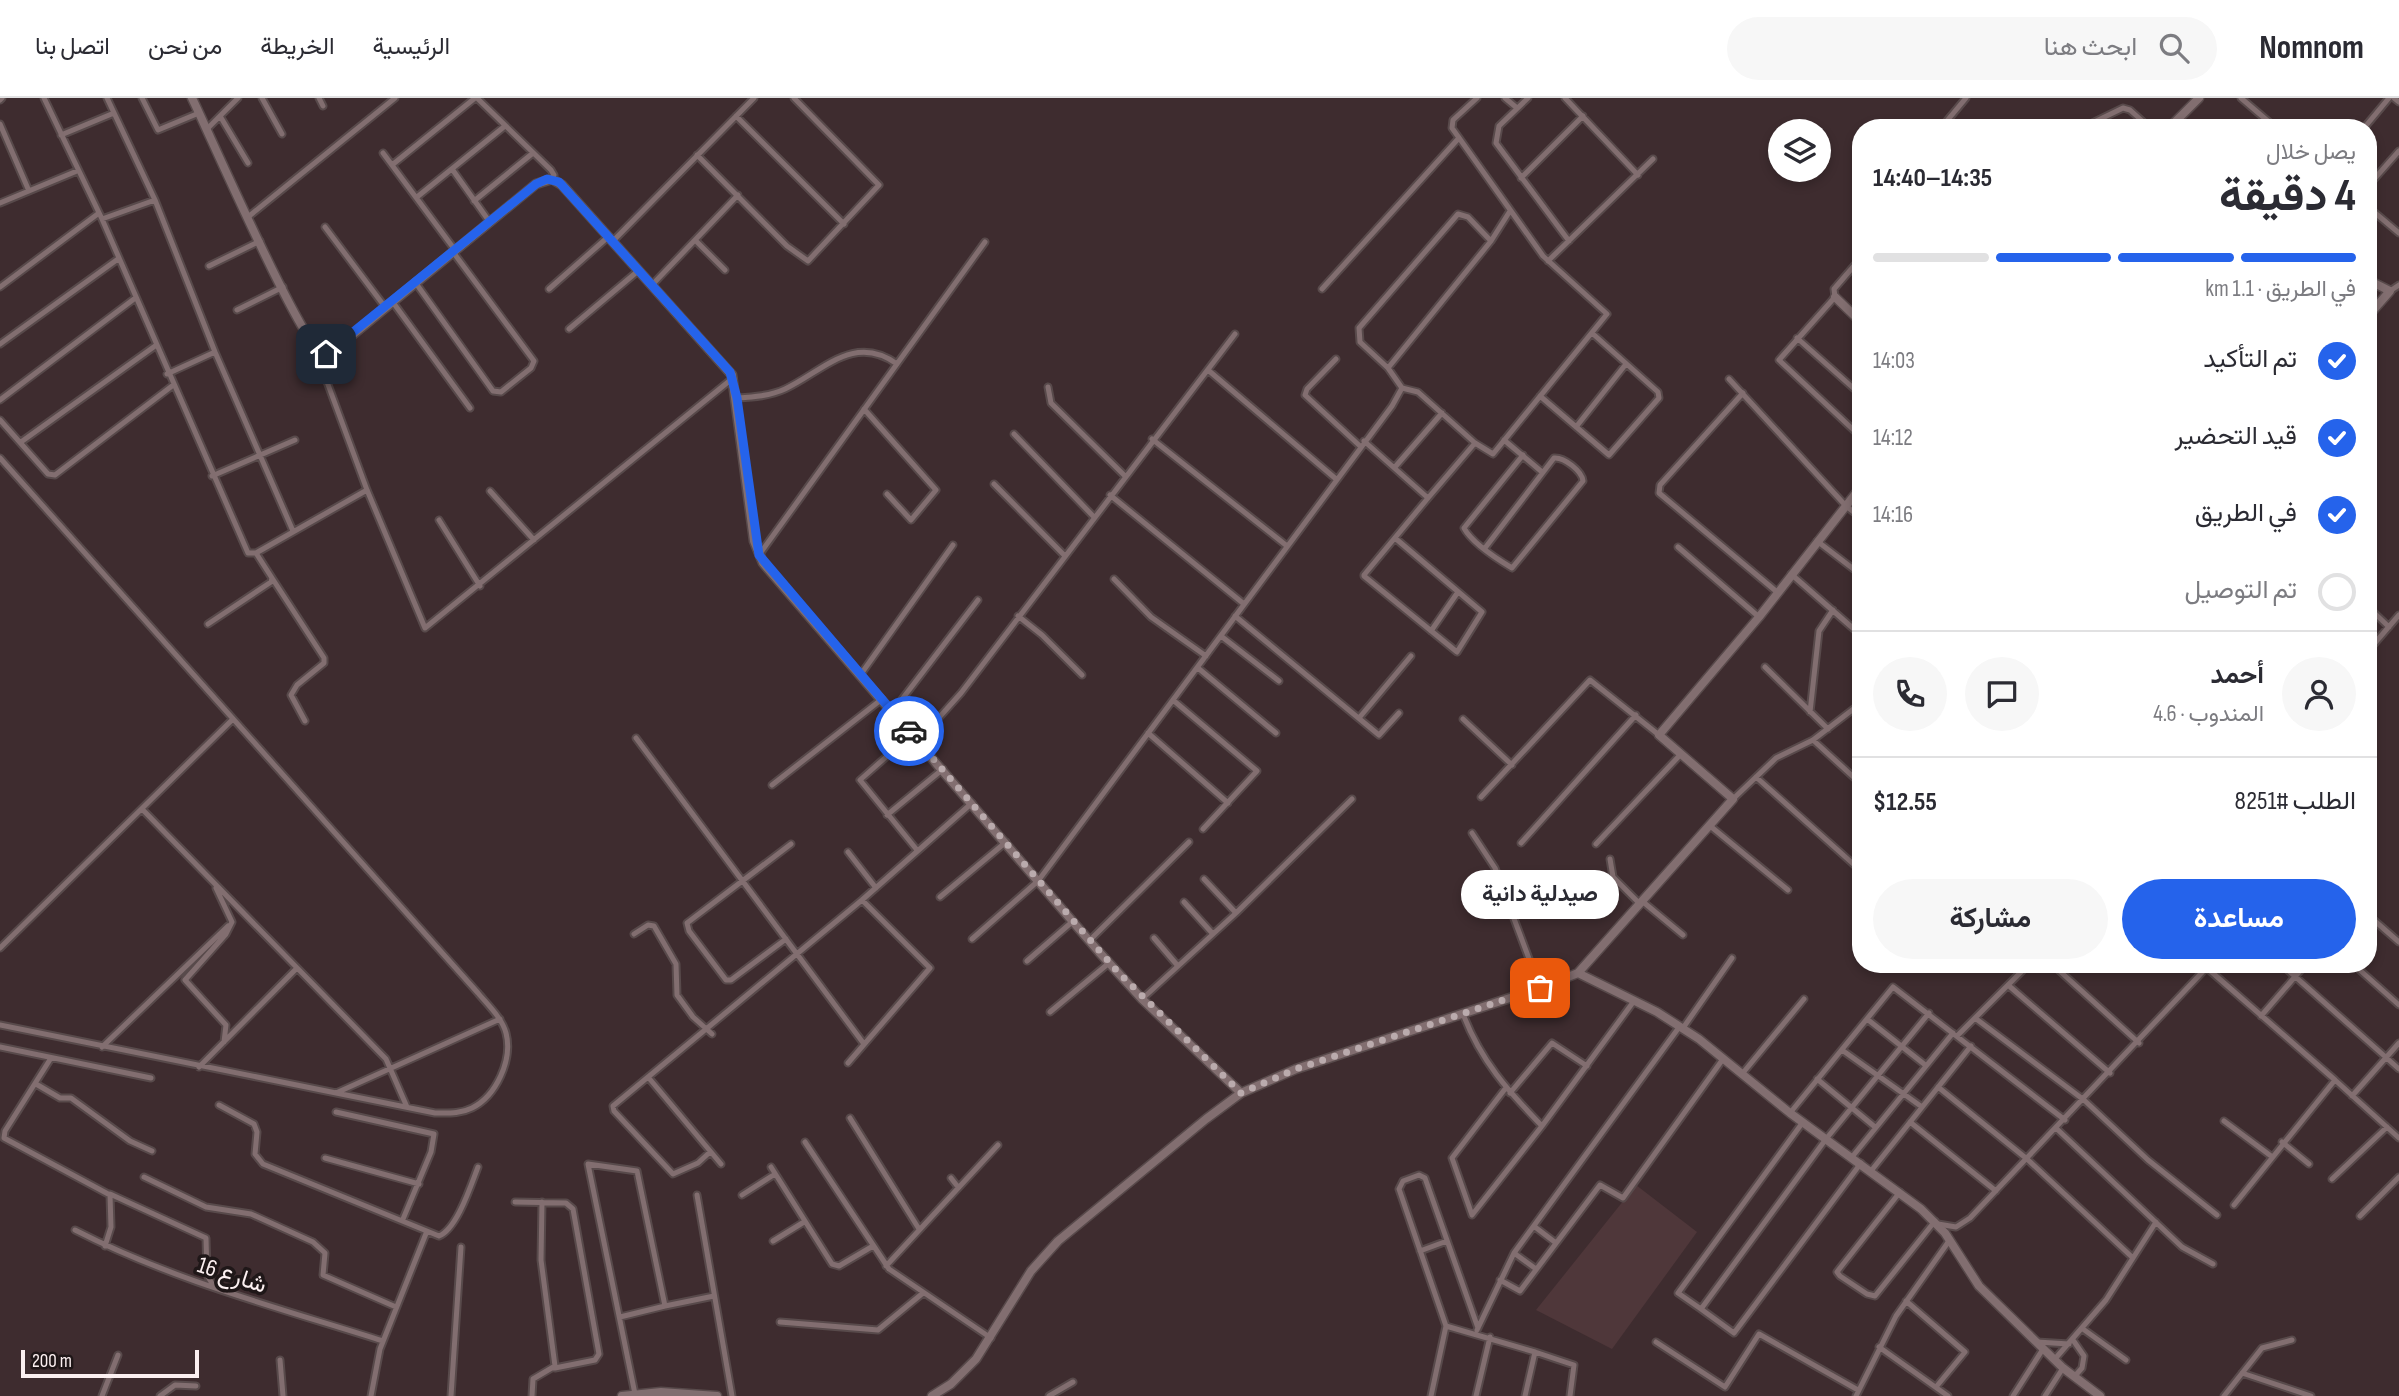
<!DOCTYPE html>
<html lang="ar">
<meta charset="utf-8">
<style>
:root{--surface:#fff;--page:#f7f7f7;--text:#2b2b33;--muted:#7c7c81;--line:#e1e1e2;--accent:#2563eb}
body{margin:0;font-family:"Sofia Sans Condensed",Vazirmatn,sans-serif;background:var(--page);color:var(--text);direction:rtl;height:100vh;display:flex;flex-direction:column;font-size:26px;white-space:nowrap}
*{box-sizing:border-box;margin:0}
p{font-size:23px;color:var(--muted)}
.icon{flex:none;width:38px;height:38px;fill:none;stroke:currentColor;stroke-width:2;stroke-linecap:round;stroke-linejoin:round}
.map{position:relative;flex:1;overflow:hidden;direction:ltr}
.side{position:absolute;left:1852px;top:21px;width:525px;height:854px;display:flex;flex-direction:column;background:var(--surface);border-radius:28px;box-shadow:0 4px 10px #0003;direction:rtl}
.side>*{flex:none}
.controls{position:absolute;left:1768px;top:21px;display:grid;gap:14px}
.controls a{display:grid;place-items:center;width:63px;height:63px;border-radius:50%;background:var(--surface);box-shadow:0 4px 10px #0003;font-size:35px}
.scale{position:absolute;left:21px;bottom:18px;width:178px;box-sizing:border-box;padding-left:7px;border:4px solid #fcf0f1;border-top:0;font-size:19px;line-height:24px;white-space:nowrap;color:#fcf0f1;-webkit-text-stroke:5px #1f1718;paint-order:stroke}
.pin{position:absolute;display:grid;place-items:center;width:60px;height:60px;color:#fff;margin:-30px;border-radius:14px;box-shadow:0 4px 10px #0006}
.courier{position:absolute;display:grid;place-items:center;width:70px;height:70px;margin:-35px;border:5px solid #2563eb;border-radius:50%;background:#fff;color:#222;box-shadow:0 2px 9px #0007}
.bubble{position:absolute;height:49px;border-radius:24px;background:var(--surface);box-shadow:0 4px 10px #0003;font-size:23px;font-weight:700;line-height:49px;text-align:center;direction:rtl}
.summary em{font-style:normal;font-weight:700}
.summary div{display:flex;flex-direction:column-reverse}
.summary{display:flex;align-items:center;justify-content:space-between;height:119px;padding:0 21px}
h1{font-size:46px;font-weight:700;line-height:52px}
.bar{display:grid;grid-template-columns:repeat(4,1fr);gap:10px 7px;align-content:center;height:84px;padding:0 21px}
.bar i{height:9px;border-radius:5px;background:var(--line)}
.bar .current{background:var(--accent)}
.bar p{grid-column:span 4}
.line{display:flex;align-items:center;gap:18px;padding:0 21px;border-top:2px solid var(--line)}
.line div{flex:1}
.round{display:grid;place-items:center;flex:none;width:74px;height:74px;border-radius:37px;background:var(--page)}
ol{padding:0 21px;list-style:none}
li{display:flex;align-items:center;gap:21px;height:77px}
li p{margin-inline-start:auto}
li .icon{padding:7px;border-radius:50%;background:var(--accent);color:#fff;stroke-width:4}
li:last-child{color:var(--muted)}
li i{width:38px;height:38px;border:4px solid var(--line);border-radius:50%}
.button{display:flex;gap:14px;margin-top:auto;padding:14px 21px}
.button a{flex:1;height:80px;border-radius:42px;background:var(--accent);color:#fff;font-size:28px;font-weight:700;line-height:80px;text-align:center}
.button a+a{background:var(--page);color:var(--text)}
header{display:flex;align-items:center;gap:42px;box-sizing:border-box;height:98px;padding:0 35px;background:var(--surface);border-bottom:2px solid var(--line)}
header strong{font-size:33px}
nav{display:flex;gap:38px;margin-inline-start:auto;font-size:24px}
.search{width:490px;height:63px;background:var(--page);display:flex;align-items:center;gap:18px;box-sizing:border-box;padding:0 24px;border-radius:38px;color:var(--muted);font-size:26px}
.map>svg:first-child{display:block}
.built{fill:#4f373a}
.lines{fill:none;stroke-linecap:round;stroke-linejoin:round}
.street-casing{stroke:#584a4b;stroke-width:9}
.secondary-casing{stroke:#584a4b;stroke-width:11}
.street{stroke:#826e70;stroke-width:5}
.secondary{stroke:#826e70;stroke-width:8}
.done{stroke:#baabad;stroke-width:7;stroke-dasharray:0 12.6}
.route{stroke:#2563eb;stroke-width:9}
.labels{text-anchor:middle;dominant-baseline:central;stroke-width:7;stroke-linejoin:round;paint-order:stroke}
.street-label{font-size:24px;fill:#fcf0f1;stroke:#1f1718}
</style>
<header>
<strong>Nomnom</strong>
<div class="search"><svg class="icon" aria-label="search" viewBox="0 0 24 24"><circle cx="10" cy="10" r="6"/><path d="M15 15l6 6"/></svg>ابحث هنا</div>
<nav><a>الرئيسية</a><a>الخريطة</a><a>من نحن</a><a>اتصل بنا</a></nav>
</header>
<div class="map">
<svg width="2399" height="1298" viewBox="0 0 2399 1298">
<rect width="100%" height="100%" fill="#3e2c2f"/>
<!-- built -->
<path class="built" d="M1636 1087 1697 1134 1612 1251 1536 1212Z"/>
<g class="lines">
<defs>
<path id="street" d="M44 0 102 121 248 455H256L367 392
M107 0 155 102 215 254 293 433
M142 0 158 32 199 15
M262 0 282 36
M319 0 323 8
M477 0 551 72 554 77 552 81
M1505 0 1517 10
M1528 0 1499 28 1496 45 1569 143
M1565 0 1638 77
M2241 0 2276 30
M2394 0 2399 4
M0 2 2 0
M220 18 248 65
M736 18 844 126
M0 26 29 93
M1941 30 1966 0
M2082 30 2123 10 2130 12 2150 30
M2364 30 2389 0
M207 31 238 0
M61 37 114 15
M383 55 455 152
M697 57 787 148 808 163 879 87 794 0
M392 67 475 0
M452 71 489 123
M1521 80 1583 18
M2368 88 2399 53
M417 99 505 28
M474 103 533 55
M0 105 77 73
M2368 109 2399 135
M248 119 395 0
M102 121 155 102
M1859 124 1860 123
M325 129 385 209
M695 142 725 172
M612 144 754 0
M1860 161 1834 191 1835 199 1779 262 1860 338
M1548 163 1653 61
M209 168 260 143
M415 184 493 293 501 294 531 270 534 263 453 154
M652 187 738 97
M0 189 99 115
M549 191 608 139
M1322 191 1458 41
M2390 193 2399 187
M392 203 470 310
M237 212 283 189
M569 231 638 173
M1797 240 1860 296
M0 246 118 161
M322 256 323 273 367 392 425 530 733 280
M1336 261 1307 291 1305 297 1360 348
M1388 270 1360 244 1359 230 1458 116 1468 119 1491 143
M1208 272 1336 381
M167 276 215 254
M1729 281 1846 408 1860 419
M1048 289 1051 305 1125 378
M1743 295 1660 387 1659 395 1777 494
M1540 298 1609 357 1659 300 1658 294 1592 235
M737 300C753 299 770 298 785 291 823 273 854 235 897 266
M0 302 134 201
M864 311 936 392 911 422 887 396
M0 322 48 376 55 377 172 288
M1576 329 1626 266
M1014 336 1094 419
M1152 341 1287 448
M1504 342 1542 374
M1364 343 1428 400 1475 345 1418 294 1402 290
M21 344 155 248
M1475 345 1493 356 1607 216 1543 158 1452 30 1453 22 1477 0
M0 360 478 895C488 907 502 920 506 935 513 962 496 998 472 1010 460 1016 448 1015 435 1015L0 927
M1395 369 1442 315
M212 378 295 342
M994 386 1064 457
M490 393 534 442
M1110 397 1244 506
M439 422 480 488
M1395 440 1482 514 1457 554 1364 478V477L1428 400
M1817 443 1860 476
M1678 449 1759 519
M1485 450 1554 360C1564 359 1582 373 1583 383L1512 470C1497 461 1472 445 1464 430L1523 357
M759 457 985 144
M1791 476 1855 532
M272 480 324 560V565L297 587 291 597 305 623
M1114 481 1151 519 1206 558
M2368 509 2389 529
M1018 518 1042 537 1082 577
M1235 518 1379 637 1399 615
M208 526 271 484 272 480 256 455
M1431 533 1458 494
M1221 538 1279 583
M2368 553 2399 517
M1765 569 1828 631
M1198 570 1276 635
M861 576 953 447
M1173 602 1257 673 1203 731
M893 613 978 502
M1810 614 1819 533 1833 512
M1359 620 1411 558
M1463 621 1512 667
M1148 635 1228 705
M912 636 860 682 917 752
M636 640 864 946
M1813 642 1860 685
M918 643 961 595 1235 236
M1756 679 1860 772
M772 687 882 601
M1481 699 1590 582 1659 637
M1733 701 1776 660 1813 642 1860 606
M142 711 386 961 407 1009
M887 717 943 671
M1709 727 1788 792
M1472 735 1495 770 1540 890
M1521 745 1636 617
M1596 746 1681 656
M848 754 876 790
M1610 761 1613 779 1640 806
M1204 781 1236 815
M216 790 232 824 226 836 185 882 226 927 224 944
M940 799 1006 744
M1642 803 1683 837
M1184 804 1213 836
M2368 817 2399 844
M634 836 648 827 654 828 676 866 677 897 693 919 712 936
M1154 840 1178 868
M786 841 731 882H726L689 833 687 825 791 746
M972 841 1038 783 1392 308 1402 290 1388 270 1491 143 1510 113
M1089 843 1189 744
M0 850 233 621
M1027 863 1072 824
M2052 866 2139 945
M2281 866 2399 971
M2353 866 2399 907
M2207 870 2335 982
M2008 887 2110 975
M1142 901 1236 815 1352 701
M1050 914 1109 865
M1463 916C1481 963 1508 993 1542 1028L1472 1117 1452 1060 1505 991
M2261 918 2306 866
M1975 920 2084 1002 2148 1062 2217 1117
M1867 921 1924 966
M1683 930 1732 860
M1957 938 2029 866
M0 949 151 980
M102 949 228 828
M1842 952 1922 1009
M51 960 5 1033 4 1040 110 1097 111 1129 105 1148
M848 965 930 870 862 802
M199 969 296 871
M1742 976 1804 901
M648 979 721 1066
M1817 981 1875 1029
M36 986 60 1000H71L130 1043 152 1053
M1938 989 2027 1061 2133 1160 2156 1124
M336 995 500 921
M1510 995 1552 945 1587 968
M2352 998 2399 945
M219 1007 254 1026 257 1034 255 1056 263 1066 439 1138C457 1131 471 1087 478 1069
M336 1014 434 1036 431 1054 403 1121
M1790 1015 1893 889 2065 1022
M850 1020 919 1131
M2224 1023 2271 1058
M1803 1024 1678 1195 1701 1211 1826 1041 1929 915
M1910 1024 1996 1093
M1542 1028 1634 903
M2057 1031 2182 1149 2213 1166
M805 1044 889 1171 991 1240
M2282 1044 2309 1066
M710 1054 698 1065 673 1076 614 1013 613 1008 862 802 972 705
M1852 1059 1953 935
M325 1060 419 1086
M771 1069 832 1166 839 1168 873 1148
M1871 1073 1971 948
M144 1079 206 1109 251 1116 313 1144 325 1155 323 1177 396 1209
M951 1080 958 1089
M2332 1081 2387 1029
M1900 1094 1840 1170 1837 1174 1840 1178 1867 1196 1875 1198 1935 1123
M110 1096 206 1140 207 1177 214 1189
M697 1097 732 1298
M742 1097 775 1076
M515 1104 566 1105 573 1111 599 1256 595 1262 555 1270
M2234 1107 2335 982 2399 1040
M2360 1118 2399 1079
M1938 1126 1956 1129 1970 1120 2210 866
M1535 1129 1556 1145
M75 1132C172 1182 279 1210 383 1243
M773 1143 804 1124
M1420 1153 1447 1143
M1514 1155 1536 1171
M886 1168 998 1047
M1500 1182 1520 1193 1600 1087 1623 1100 1723 961
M1906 1203 1965 1254 1936 1289
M665 1208 714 1198
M1701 1211 1734 1235 1861 1065
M620 1219 665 1208 637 1073 588 1066 635 1296
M780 1224 878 1232 923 1195
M1478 1230 1425 1080 1419 1077 1403 1083 1399 1091 1446 1228 1535 1254 1525 1298
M2083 1231 2126 1262
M1477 1232 1514 1155 1680 928
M2073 1242 2084 1258 2082 1270 2074 1279
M1656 1244 1725 1289 1759 1236 1858 1292
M2037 1244 2069 1246
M1879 1249 1948 1298
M1535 1254 1574 1267 1570 1298
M280 1262 283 1298
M2054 1262 2106 1202 2133 1160
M2242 1275 2311 1298
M102 1298 118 1257
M160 1298 175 1287 196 1288
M371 1298 380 1251 427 1133
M451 1298 461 1149
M532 1298 533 1281 555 1268 541 1162 542 1104
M1049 1298 1073 1284
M1431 1298 1446 1228
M1476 1298 1490 1239
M1856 1298 1896 1218 1949 1143
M2013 1298 2043 1251
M2045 1298 2063 1270
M2224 1298 2262 1250 2292 1242"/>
<path id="secondary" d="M192 0C210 37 300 243 322 256L339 248 536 86 552 81 562 87 732 277 754 443 763 465 1099 854 1142 901 1241 995
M2169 30 2199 0
M2368 182 2390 193 2368 218
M1835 199 1860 223
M1578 875 1657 914 1699 941 1790 1015 1921 1111 1945 1135 1979 1188 2063 1270 2100 1298
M622 1298 661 1294 717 1298
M932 1298 951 1286 976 1261 1031 1173 1058 1143 1206 1021 1241 995 1296 971 1540 890 1578 875 1733 701 1659 637 1759 519 1860 390"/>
</defs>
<!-- street casing -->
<use href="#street" class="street-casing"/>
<!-- secondary casing -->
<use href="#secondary" class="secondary-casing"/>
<!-- street -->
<use href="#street" class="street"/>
<!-- secondary -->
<use href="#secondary" class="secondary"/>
</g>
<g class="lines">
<!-- done -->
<path class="done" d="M909 633 1118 874 1241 995 1296 971 1540 890"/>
<!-- route -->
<path class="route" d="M326 256 536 86 547 81 559 84 730 274 737 300 759 457 909 633"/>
</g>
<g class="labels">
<!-- street labels -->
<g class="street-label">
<text transform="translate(232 1177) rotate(18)">شارع 16</text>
</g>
</g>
</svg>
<div class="controls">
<a><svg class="icon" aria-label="layers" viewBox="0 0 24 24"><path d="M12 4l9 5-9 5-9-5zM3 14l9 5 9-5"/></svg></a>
</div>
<div class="scale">200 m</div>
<div class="pin" style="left:1540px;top:890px;background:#ea580c"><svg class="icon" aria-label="bag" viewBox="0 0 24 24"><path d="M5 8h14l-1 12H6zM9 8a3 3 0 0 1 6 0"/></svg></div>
<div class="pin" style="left:326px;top:256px;background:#1f2937"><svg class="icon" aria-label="home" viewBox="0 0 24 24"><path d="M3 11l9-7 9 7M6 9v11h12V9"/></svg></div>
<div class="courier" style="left:909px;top:633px"><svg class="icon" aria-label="car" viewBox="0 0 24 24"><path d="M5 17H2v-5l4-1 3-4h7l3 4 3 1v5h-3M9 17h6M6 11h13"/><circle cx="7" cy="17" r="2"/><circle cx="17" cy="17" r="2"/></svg></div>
<div class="bubble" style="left:1461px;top:772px;width:158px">صيدلية دانية</div>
<section class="side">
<div class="summary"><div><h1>4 دقيقة</h1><p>يصل خلال</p></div><em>14:35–14:40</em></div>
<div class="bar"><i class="current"></i><i class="current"></i><i class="current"></i><i></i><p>في الطريق · 1.1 km</p></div>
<ol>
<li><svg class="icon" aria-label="check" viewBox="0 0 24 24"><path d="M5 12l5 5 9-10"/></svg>تم التأكيد<p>14:03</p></li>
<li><svg class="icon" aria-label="check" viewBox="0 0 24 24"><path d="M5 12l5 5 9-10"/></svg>قيد التحضير<p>14:12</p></li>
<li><svg class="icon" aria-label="check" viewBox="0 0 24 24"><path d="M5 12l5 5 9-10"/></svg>في الطريق<p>14:16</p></li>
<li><i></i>تم التوصيل</li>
</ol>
<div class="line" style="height:126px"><a class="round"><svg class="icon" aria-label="person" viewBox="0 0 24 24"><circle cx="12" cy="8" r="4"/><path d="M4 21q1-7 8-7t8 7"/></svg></a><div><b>أحمد</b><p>المندوب · 4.6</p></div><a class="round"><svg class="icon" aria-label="chat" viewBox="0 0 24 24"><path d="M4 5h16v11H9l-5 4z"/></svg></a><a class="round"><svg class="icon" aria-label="phone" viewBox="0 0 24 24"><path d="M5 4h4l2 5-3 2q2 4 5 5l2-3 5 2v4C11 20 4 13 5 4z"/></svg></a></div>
<div class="line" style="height:91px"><div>الطلب #8251</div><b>$12.55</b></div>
<div class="button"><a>مساعدة</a><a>مشاركة</a></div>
</section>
</div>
